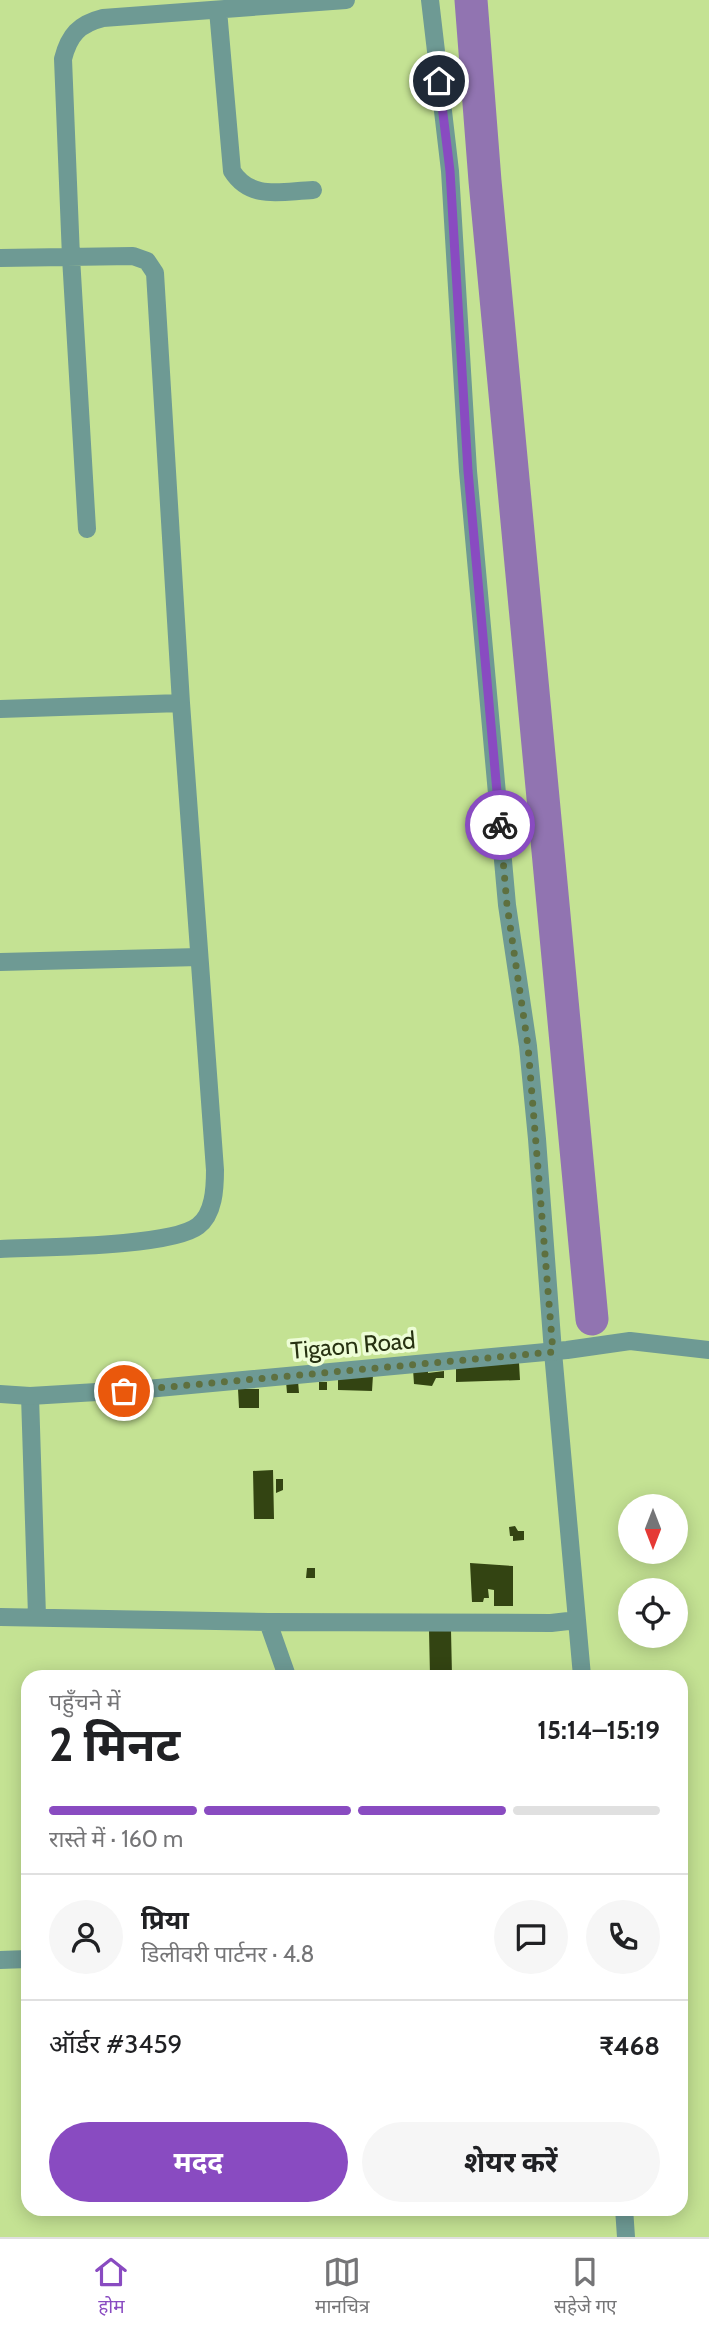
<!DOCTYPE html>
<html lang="hi">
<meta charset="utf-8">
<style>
:root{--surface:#fff;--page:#f6f6f6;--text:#202124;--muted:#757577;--line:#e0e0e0;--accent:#894bc1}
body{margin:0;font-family:Cabin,"Noto Sans Devanagari",sans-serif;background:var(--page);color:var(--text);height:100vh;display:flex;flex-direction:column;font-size:26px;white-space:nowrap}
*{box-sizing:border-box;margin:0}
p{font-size:23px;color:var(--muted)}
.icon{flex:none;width:38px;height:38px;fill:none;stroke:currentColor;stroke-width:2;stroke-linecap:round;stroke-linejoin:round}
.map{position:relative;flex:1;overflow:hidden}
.side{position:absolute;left:21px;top:1670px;width:667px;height:546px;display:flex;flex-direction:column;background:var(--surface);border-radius:21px;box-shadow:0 4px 18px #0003}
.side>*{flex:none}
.needle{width:46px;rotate:180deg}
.fabs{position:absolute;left:618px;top:1494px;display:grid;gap:14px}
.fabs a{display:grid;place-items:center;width:70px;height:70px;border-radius:50%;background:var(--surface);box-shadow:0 4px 18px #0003;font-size:35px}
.pin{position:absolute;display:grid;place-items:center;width:60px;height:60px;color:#fff;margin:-30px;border:4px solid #fff;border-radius:50%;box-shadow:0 2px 7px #0007}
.courier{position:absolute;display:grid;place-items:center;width:70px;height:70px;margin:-35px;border:5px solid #894bc1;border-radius:50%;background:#fff;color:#222;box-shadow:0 2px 9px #0007}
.overview em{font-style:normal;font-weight:700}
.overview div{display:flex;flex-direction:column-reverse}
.overview{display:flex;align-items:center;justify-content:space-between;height:119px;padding:0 28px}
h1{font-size:46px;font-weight:700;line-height:52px}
.bar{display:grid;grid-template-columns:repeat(4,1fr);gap:10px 7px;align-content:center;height:84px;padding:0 28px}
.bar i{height:9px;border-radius:5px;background:var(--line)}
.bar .selected{background:var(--accent)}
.bar p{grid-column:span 4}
.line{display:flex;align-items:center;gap:18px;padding:0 28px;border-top:2px solid var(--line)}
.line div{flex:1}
.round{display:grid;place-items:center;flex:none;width:74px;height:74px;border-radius:37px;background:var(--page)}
.cta{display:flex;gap:14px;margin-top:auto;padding:14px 28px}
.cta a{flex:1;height:80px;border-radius:42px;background:var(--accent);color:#fff;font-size:28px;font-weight:700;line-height:80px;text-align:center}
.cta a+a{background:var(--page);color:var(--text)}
.tabs{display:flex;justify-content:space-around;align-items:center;height:98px;border-top:2px solid var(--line);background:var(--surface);font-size:19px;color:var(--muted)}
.tabs a{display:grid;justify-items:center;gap:4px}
.tabs .selected{color:var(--accent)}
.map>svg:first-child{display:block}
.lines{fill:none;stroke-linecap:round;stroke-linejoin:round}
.canal{stroke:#9174b1;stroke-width:33}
.building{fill:#334412}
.minor{stroke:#6e9a94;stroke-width:18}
.tertiary{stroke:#6e9a94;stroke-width:18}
.done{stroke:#5e703f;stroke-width:7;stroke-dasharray:0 12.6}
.route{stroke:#894bc1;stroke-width:9}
.labels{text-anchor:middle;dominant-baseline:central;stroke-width:7;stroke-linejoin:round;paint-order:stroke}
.street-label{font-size:24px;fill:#273212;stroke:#edfdd6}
</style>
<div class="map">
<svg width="709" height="2237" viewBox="0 0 709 2237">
<rect width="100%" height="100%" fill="#c4e293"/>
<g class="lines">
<!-- canal -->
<path class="canal" d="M471 0 485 181 592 1319"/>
</g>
<!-- building -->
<path class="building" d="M519 1362 520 1380 456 1382V1364Z
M428 1368V1373L444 1371V1378H436L432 1386 414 1384 413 1369Z
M338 1375H373L372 1391 338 1390Z
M286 1381H298L299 1393H287Z
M319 1382H327V1390H319Z
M238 1389H259V1408H239Z
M273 1470 274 1519H254L253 1471Z
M276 1479H283V1490L276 1493Z
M515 1526 518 1531H524V1540L513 1541V1536H510L509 1527Z
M470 1563 513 1566V1606H494V1590L488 1589 489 1598H484L483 1602H472Z
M307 1568H315V1578H306Z
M429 1630H451L452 1676H430Z"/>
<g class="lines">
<!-- minor -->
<path class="minor" d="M430 0 450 171 468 471 507 905 528 1046 537 1139 553 1352 582 1676
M218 10 232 171C251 201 282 191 313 190
M0 258 133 256 147 261 155 273 181 703 215 1170C215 1188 214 1214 198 1226 171 1247 40 1247 0 1249
M87 529 71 257 63 59C69 35 79 24 103 18L346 0
M0 709 181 703
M0 962 199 957
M30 1396 37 1616
M0 1617 268 1622 551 1623 577 1620
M268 1622 287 1676
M0 1960 28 1959
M624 2208 626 2237"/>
<!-- tertiary -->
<path class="tertiary" d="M0 1394 30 1396 147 1389 567 1350 630 1341 709 1350"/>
</g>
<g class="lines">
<!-- done -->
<path class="done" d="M124 1391 553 1352 528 1046 507 905 500 825"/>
<!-- route -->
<path class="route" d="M439 81 450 171 468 471 500 825"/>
</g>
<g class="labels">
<!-- street labels -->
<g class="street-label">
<text transform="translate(353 1345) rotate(-5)">Tigaon Road</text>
</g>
</g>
</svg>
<div class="fabs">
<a><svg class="needle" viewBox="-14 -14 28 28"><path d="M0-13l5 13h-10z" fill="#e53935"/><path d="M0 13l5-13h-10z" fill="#757577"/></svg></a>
<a><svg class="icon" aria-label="locate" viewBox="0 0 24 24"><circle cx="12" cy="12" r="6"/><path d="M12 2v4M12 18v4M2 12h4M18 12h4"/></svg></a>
</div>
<div class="pin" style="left:124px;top:1391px;background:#ea580c"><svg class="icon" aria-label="bag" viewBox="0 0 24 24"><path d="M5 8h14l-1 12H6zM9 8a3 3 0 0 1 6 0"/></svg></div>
<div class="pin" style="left:439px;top:81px;background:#1f2937"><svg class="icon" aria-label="home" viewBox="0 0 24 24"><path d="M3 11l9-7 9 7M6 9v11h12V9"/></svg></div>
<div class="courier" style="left:500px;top:825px"><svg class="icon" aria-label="bike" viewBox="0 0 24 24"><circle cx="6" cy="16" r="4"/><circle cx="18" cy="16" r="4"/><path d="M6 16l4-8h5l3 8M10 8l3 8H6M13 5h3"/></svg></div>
<section class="side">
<div class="overview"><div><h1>2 मिनट</h1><p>पहुँचने में</p></div><em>15:14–15:19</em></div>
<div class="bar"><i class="selected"></i><i class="selected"></i><i class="selected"></i><i></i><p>रास्ते में · 160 m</p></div>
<div class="line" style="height:126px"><a class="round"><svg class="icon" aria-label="person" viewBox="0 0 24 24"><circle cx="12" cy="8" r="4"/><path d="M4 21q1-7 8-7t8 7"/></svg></a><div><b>प्रिया</b><p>डिलीवरी पार्टनर · 4.8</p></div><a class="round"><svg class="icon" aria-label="chat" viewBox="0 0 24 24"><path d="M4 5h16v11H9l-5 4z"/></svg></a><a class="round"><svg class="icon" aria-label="phone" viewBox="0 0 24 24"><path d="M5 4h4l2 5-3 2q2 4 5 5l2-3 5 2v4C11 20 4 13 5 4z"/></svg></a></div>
<div class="line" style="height:91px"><div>ऑर्डर #3459</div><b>₹468</b></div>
<div class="cta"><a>मदद</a><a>शेयर करें</a></div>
</section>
</div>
<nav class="tabs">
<a class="selected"><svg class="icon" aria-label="home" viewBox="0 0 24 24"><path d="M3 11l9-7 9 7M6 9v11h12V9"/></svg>होम</a>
<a><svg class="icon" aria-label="map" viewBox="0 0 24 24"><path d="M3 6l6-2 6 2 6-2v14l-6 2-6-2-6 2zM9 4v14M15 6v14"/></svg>मानचित्र</a>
<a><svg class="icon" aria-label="saved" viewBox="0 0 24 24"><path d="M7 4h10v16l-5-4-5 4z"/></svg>सहेजे गए</a>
</nav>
